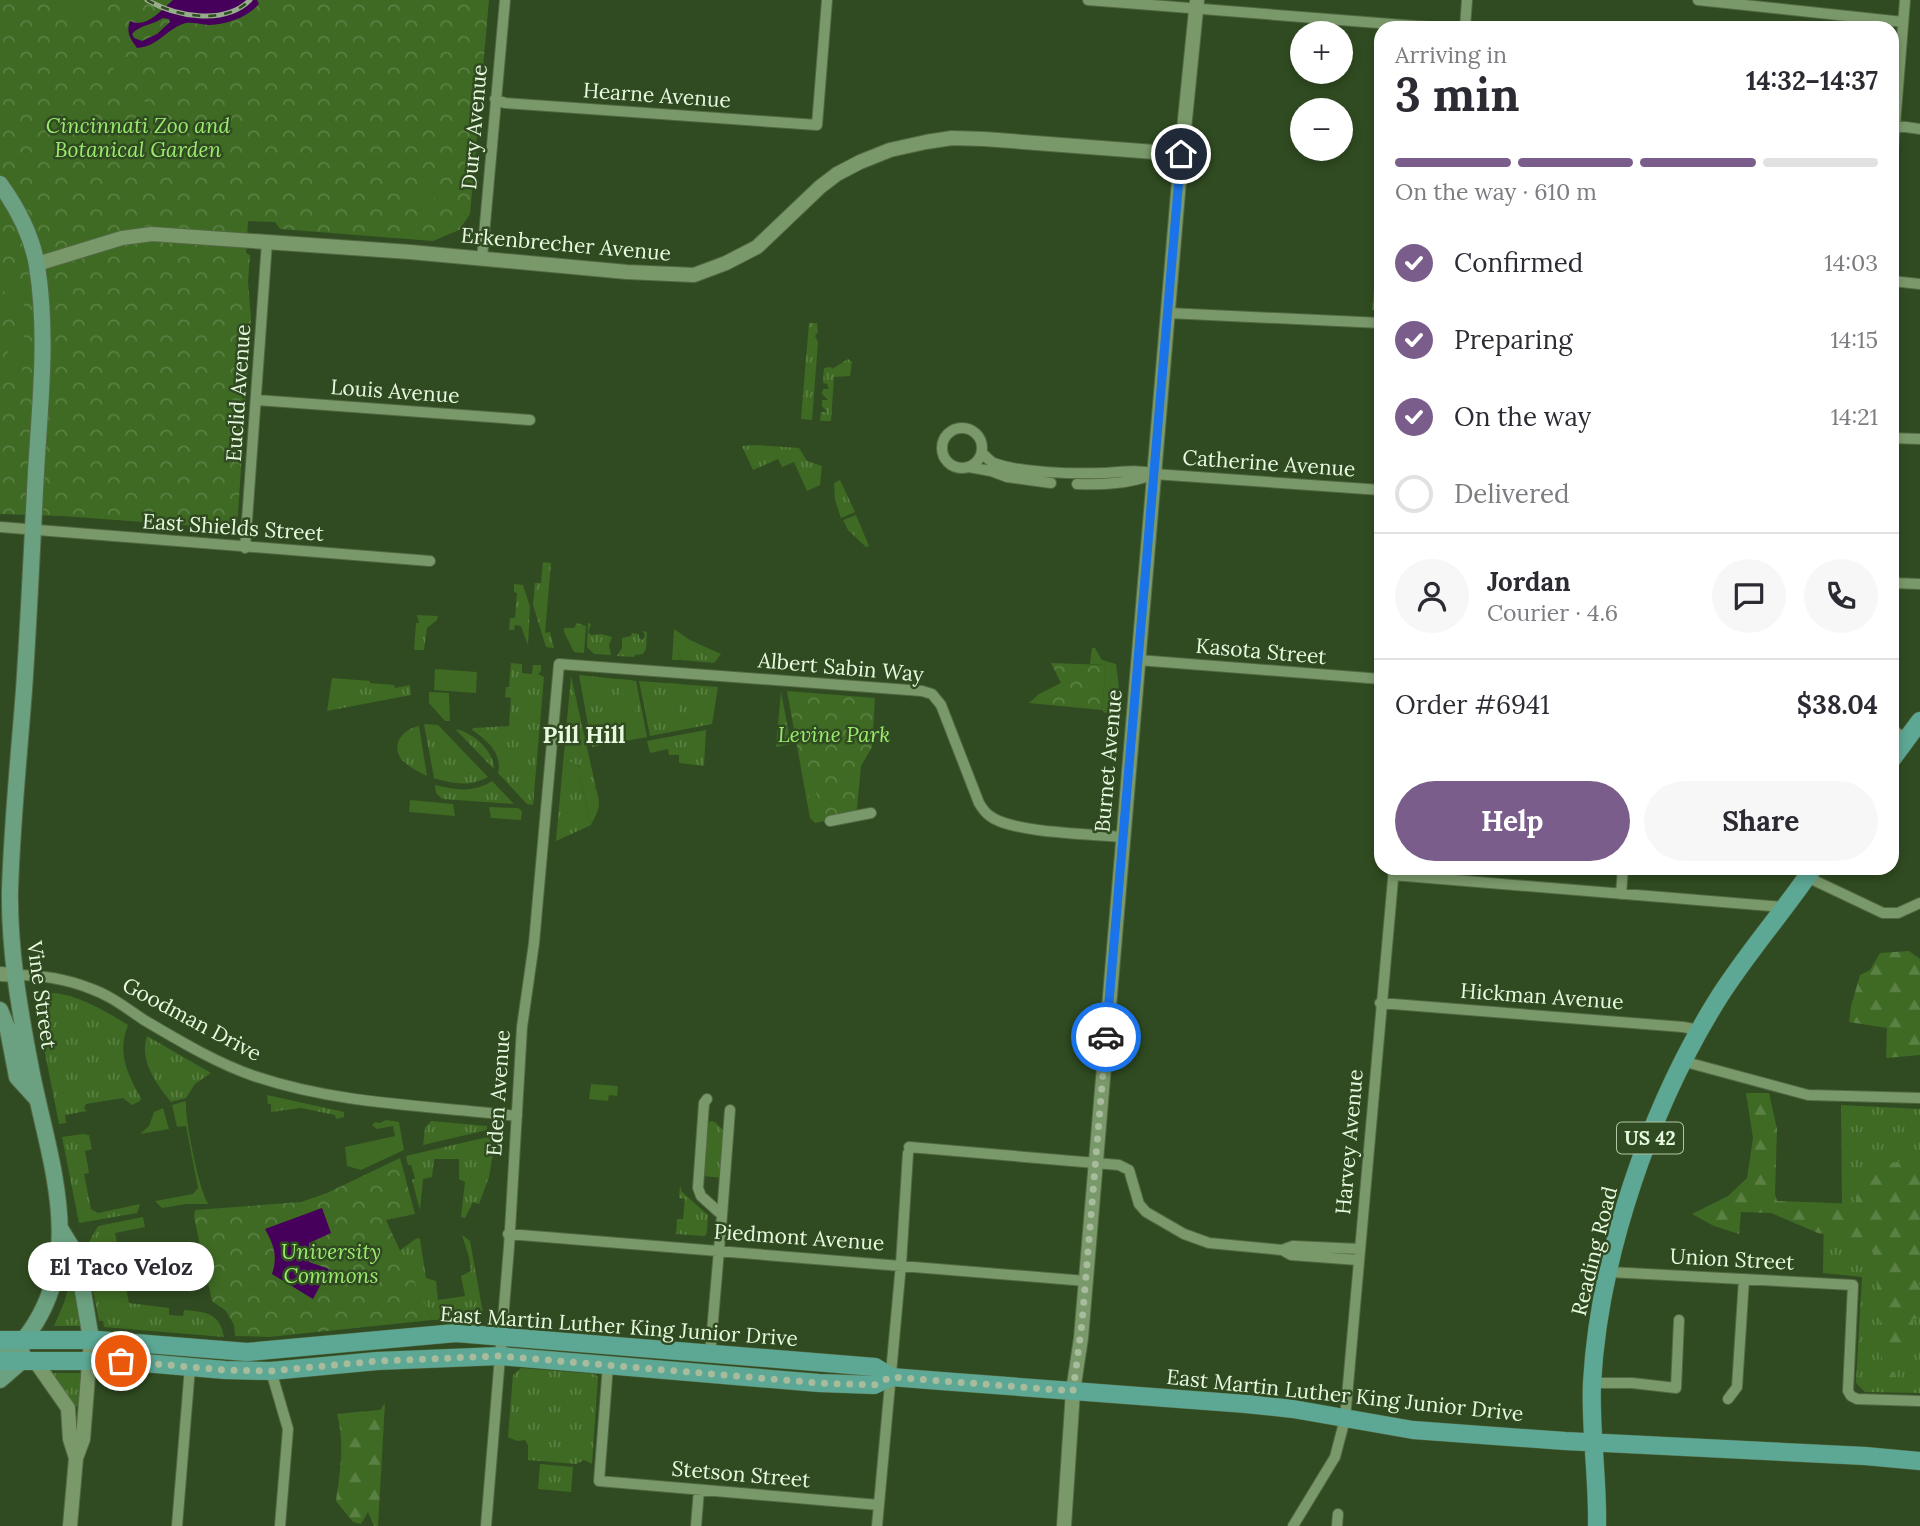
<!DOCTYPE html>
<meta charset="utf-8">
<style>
:root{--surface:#fff;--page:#f7f7f7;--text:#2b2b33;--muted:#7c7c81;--line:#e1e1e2;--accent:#7a5d8b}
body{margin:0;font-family:Lora,serif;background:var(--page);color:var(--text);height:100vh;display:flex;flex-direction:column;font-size:26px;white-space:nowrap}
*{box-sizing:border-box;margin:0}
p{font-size:23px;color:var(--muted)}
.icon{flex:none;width:38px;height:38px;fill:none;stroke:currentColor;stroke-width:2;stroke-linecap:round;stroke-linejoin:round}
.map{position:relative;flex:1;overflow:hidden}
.sheet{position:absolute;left:1374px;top:21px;width:525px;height:854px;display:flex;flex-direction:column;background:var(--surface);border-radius:21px;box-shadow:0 4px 10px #0003}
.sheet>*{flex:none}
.buttons{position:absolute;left:1290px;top:21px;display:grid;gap:14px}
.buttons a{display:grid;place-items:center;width:63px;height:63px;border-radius:50%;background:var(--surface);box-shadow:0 4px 10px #0003;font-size:35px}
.pin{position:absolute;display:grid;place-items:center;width:60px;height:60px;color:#fff;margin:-30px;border:4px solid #fff;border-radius:50%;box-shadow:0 2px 7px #0007}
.courier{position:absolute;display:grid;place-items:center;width:70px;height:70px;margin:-35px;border:5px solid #1a73e8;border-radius:50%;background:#fff;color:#222;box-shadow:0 2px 9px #0007}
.bubble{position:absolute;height:49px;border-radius:24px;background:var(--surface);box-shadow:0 4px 10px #0003;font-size:23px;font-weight:700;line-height:49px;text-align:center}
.overview em{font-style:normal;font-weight:700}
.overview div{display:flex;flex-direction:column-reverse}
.overview{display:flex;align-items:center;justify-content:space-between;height:119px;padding:0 21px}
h1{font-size:46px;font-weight:700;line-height:52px}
.bar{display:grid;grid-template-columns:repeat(4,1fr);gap:10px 7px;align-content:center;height:84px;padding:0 21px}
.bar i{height:9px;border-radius:5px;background:var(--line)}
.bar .selected{background:var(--accent)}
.bar p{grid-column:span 4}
.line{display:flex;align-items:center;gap:18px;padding:0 21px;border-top:2px solid var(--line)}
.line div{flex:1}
.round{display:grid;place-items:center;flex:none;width:74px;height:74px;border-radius:37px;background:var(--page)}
ol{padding:0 21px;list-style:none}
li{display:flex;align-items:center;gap:21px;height:77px}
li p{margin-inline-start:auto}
li .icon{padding:7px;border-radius:50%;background:var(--accent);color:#fff;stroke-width:4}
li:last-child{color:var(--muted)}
li i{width:38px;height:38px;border:4px solid var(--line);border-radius:50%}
.cta{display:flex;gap:14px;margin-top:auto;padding:14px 21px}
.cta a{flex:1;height:80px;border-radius:42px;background:var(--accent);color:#fff;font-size:28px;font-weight:700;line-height:80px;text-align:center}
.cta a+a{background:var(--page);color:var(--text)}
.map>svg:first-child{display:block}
.grass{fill:url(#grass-tufts)}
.forest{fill:url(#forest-firs)}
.park{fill:url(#park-crowns)}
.garden{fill:#3e6a23}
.water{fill:#46005b;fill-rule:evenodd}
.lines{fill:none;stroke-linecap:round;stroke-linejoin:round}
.minor-casing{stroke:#526842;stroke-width:12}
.tertiary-casing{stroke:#526842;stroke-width:16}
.secondary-casing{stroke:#526842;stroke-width:18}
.primary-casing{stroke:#526842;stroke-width:19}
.minor{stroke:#7a996b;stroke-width:10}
.tertiary{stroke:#7a996b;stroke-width:14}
.secondary{stroke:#6ba080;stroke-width:16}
.primary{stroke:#5da795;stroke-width:18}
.rail-casing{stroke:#98ad8d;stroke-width:5}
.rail{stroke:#304b21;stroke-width:2.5;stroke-dasharray:8;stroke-linecap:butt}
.done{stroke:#a8bc9d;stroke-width:7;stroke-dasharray:0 12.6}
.route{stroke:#1a73e8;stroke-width:9}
.labels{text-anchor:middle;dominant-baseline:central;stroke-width:5;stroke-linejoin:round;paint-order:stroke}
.shield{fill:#304b21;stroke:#b1c5a7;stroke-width:2}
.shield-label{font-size:19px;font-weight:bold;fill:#e8f9e0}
.street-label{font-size:21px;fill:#e8f9e0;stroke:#304b21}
.park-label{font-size:21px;font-style:italic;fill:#9ceb6f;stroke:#304b21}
.neighbourhood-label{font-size:23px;font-weight:bold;fill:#e8f9e0;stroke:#304b21}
</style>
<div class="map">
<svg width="1920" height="1526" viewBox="0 0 1920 1526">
<defs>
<pattern id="grass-tufts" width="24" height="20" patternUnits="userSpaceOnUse" patternTransform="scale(1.75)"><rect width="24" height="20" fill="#3e6a23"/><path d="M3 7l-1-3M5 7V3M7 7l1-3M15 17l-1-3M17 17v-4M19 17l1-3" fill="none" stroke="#5a8043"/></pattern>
<pattern id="forest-firs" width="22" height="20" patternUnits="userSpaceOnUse" patternTransform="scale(1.75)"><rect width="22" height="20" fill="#3e6a23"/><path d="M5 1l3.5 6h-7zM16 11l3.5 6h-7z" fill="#5a8043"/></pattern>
<pattern id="park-crowns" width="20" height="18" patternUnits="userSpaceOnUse" patternTransform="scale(1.75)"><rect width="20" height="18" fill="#3e6a23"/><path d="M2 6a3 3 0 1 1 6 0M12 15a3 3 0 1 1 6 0" fill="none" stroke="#5a8043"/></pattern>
</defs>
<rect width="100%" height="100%" fill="#304b21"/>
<!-- grass -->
<path class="grass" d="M1381 212V310H1372Z
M809 323H817L818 332 815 336 818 342 812 420 801 419Z
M848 359 852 362 850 376 834 377 831 421H820L821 412H827L822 406V400H828L822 394 823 389H829L827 384 823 383 824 368 831 367 832 369Z
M756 445 799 448 807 461 822 466 820 485 807 491 794 462 782 467 778 459 753 470 742 446Z
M840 480 855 512 841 518 835 500 834 483Z
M856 515 869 546 866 547 848 530 843 520Z
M543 562 551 563 545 633 550 632 554 648 546 647 533 605 535 583H541Z
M514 584 523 585 530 607 528 645 521 626 515 625 514 630H509L510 618H515L517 593 514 592Z
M417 615 438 616 437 620 427 628 424 650H414L416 623H419Z
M577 623 586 626 584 653 574 652 564 632V628H574Z
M588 623 591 624 588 632 591 635 601 634 612 637 609 645 611 655 594 654 587 647Z
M643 631 647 632 646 649 643 654 635 655 634 657 617 656 622 648V638L631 636 632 633 639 634V638L643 640 645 636Z
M685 644C694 647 709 655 714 663L681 660 678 648Z
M511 663 522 664V673L532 674 533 665H541V671L538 674 544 677 533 805 527 804 498 773C503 754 487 740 472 730L473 728 509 726 511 698 505 697 506 687H509Z
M579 675 636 681 647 737 592 747Z
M571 676 596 788 579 766 567 761 580 778 591 825 556 841Z
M332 678 370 681V683L394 685 395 688 410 685 411 695 327 711Z
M639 681 718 687 712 724 650 736Z
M781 692 791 744 776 747Z
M424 724 438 725 488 777C470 787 453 784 434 778Z
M419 726 427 776C419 772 409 767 402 760 390 745 403 729 419 726Z
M455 729C472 732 494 750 494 769Z
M706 730 704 766 679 763V755H669L668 749 650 753 647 741Z
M492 781 514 804 442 799 436 793 435 785C455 790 474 793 492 781Z
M43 993C73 991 103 1010 128 1025 117 1052 127 1074 141 1098L140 1101 132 1105 123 1098 86 1104 84 1108 87 1111 65 1115 66 1123 59 1124 35 1002 37 997Z
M147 1036 211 1073 195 1084 186 1098 171 1102C156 1083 139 1061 147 1036Z
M267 1095 344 1112V1117L336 1119 335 1115 301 1108 271 1112V1104H268Z
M1841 1105 1920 1109V1393L1865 1392 1856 1383 1862 1277 1823 1273 1824 1204H1842Z
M431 1121 487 1126V1130L423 1145 425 1128Z
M710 1121 715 1122 724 1131 722 1178 703 1176 708 1124Z
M83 1134 89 1135 92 1149 85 1151 89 1173 84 1174 91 1209 98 1213 140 1204 137 1213 79 1223 62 1137Z
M496 1135 489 1177 479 1204 473 1202 465 1218 461 1217 465 1182 459 1179V1159H434L432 1177 423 1179 420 1210 412 1180 415 1178 411 1165H408L406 1156Z
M680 1186 682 1192 708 1215 707 1232 705 1236 676 1234 677 1219H683L685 1199 679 1198Z
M143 1217 145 1227 115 1233 129 1303 169 1308V1315L183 1316 184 1310C206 1312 220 1313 224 1337L104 1327 103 1321H99L85 1249 98 1226Z
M462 1235 470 1241 483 1313H478L479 1321 432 1320 399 1251 417 1238 420 1239 426 1278 436 1281 438 1300 465 1296 461 1276 471 1271 469 1257Z
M72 1274 82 1326H54L64 1303Z
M521 1368 595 1374 598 1377 592 1464 584 1460 576 1464 528 1460V1445L525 1440 517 1441 508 1437 513 1375Z
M51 1373H84L80 1407 72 1406Z
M540 1464 573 1467 571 1492 538 1489Z"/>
<!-- forest -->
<path class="forest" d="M1909 951 1920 959V1055L1886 1058 1887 1028 1849 1022 1851 1006 1860 975 1870 970 1880 953Z
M1746 1093H1769L1777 1129 1775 1194 1777 1201 1857 1204 1859 1172 1908 1159 1920 1175V1266L1916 1281 1920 1285V1318L1913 1319 1914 1341 1888 1353 1895 1382 1883 1376 1876 1271 1872 1242 1818 1233 1771 1213 1741 1212 1739 1234 1714 1226 1692 1214 1728 1196 1747 1178 1753 1138Z
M385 1403 378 1526H374L368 1512 361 1524 353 1522 336 1501C340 1471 345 1444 337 1414L380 1410Z"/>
<!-- park -->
<path class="park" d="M0 0H489L470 214 459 230 433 241 280 229 275 222 248 221 246 253 250 255 248 282 251 318 237 529 62 516 0 514Z
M1051 663 1106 665 1102 710 1029 703 1039 694 1061 683Z
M787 691 875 698 872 747 861 766 857 809 853 814 815 823 810 818Z
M400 1158 415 1214 386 1220 432 1320 269 1337 235 1336 234 1325 226 1311 212 1301 194 1217 195 1210 301 1202 327 1193Z"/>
<!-- garden -->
<path class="garden" d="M56 0H101C95 34 68 27 56 0Z
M114 57H139L142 62 121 82 110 62Z
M135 94 140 95 148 106 149 126 154 130H145L132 97Z
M427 177 437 180 432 213 440 217 419 211 417 204Z
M0 279 22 283 25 321 21 386 19 360 9 354 7 348 20 330V305L0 288Z
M674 629 690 640 721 654 714 663 704 653 696 652 685 644 678 649 681 660H672Z
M1092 648H1095L1102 660 1116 664 1119 688 1115 699 1116 711 1105 713 1102 710 1106 665 1090 664Z
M435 669 477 672 476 693 434 690Z
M618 679 632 680 637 729 627 731Z
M669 683 681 684 677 724 670 726Z
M429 692 449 693 450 721H445L429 703Z
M566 761C584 764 599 786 599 804 599 810 594 819 591 825L580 778Z
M807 764 821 808 812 812 802 767Z
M410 800 453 804 455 816 409 812Z
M489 807 518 808 522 811 521 820 491 818Z
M591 1084 618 1086 617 1096 609 1095 608 1101 589 1099Z
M186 1101C184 1115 200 1196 209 1204H186L162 1208 155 1201 193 1194 198 1188 186 1126 177 1127 172 1105Z
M163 1108 169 1129 140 1134 149 1126 154 1112Z
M386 1120 399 1122 404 1150 361 1170 347 1166 345 1147 395 1136 393 1126 377 1129 372 1125 375 1122 380 1123Z"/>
<!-- water -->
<path class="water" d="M173 0H257L259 4C246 18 228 24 209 25 202 25 193 22 186 23 167 28 158 47 137 48 130 38 126 33 130 21 147 29 161 10 173 0ZM163 18 169 19 170 22 157 34 142 41 134 38 132 34C139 25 153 25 163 18Z
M322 1208 331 1233 309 1243V1262L329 1269 313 1299 272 1274C278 1256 274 1245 265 1229Z"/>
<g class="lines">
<defs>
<path id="minor" d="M1088 0 1442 28
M1698 0 1903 22
M1465 28 1467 0
M495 99 505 103 817 125 827 0
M1892 125 1920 129
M1892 162 1905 0
M482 258 505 0
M1892 281 1920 284
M1168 313 1381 323
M257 400 530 420
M942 448a20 20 0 1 1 40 0a20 20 0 1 1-40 0Z
M1892 438 1920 439
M982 453C986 456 989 461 994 463 1019 473 1077 474 1104 473 1122 472 1137 469 1154 474L1381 490
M969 467 991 471 1007 477 1051 483
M1077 484C1103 485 1129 484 1154 474
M0 527 430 561
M245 548 267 242
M1892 583 1920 584
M1138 660 1381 679
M1892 730 1907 739
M830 821 871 813
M1393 875 1783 907
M1807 877 1883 913H1898L1920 903
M1621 894 1623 868
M16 975C40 975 66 979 89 988 110 995 126 1008 144 1020 178 1040 216 1063 254 1076 340 1105 428 1105 517 1116
M1380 1003 1683 1027 1699 1030
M1682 1061 1808 1095 1920 1098
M707 1099 704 1103 698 1188 701 1196 722 1215 730 1110
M909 1147 1119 1165 1129 1170 1139 1204 1146 1212 1184 1234 1209 1243 1282 1250 1291 1255 1358 1260
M508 1234 1086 1281
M1282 1250 1293 1246 1359 1249
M1609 1272 1853 1285 1848 1391 1851 1396 1857 1399 1920 1401
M710 1355 722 1215
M608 1365 599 1481 879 1505
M271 1371 288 1429 280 1526
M1592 1383H1632L1676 1388 1679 1320
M1728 1399 1737 1387 1744 1279
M177 1526 190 1367
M486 1526 509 1247 522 1027 534 943 559 664 922 691 932 694 941 705 979 803C982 808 985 813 990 816 1011 833 1093 834 1122 837
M696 1526 699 1490
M877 1526 901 1264 908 1153
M1293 1526 1335 1457 1345 1419 1394 868
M1337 1526 1338 1514"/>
<path id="tertiary" d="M37 264 122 238 152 234 410 252 627 272 694 275 726 263 757 247 820 187 837 174 860 162 890 150 926 142 952 138 984 139 1181 154
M0 974 16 975
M35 1361 68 1408 70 1439 76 1458
M70 1526 76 1458 83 1439 91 1339
M1064 1526 1073 1391 1081 1338 1180 169 1197 0"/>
<path id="secondary" d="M0 184C18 209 32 236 37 266 48 334 40 404 36 472 32 545 29 617 24 690 19 756 12 823 10 890 9 948 19 1007 30 1064 47 1156 90 1255 25 1338 19 1345 8 1350 0 1355
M0 1010 8 1030 17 1077 37 1099
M61 1230 77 1256 91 1339
M0 1380 22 1361V1353"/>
<path id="primary" d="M1892 759 1920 721
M0 1340H98L247 1352 456 1333 875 1367 891 1377 941 1381 1246 1404 1293 1409 1413 1430 1565 1441 1865 1456 1920 1461
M0 1361H121L225 1370 271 1371 377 1361 500 1356 819 1383 874 1385 891 1377
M1597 1526C1598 1478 1590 1430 1592 1383 1599 1256 1650 1109 1716 1002 1745 955 1782 914 1813 868"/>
</defs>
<!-- minor casing -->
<use href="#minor" class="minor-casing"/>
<!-- tertiary casing -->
<use href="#tertiary" class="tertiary-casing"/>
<!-- secondary casing -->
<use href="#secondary" class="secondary-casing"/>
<!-- primary casing -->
<use href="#primary" class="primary-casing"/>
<!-- minor -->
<use href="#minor" class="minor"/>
<!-- tertiary -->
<use href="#tertiary" class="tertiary"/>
<!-- secondary -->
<use href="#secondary" class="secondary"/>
<!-- primary -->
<use href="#primary" class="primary"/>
<defs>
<path id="rail" d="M147 0C175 16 224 26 250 0"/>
</defs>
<!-- rail casing -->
<use href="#rail" class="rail-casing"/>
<!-- rail -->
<use href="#rail" class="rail"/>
</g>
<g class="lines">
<!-- done -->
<path class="done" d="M121 1361 225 1370 271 1371 377 1361 500 1356 819 1383 874 1385 891 1377 1073 1391 1082 1323 1106 1037"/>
<!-- route -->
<path class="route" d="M1106 1037 1181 154"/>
</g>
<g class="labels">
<!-- shield labels -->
<rect class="shield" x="1617" y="1122.5" width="66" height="31" rx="5"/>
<g class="shield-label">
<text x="1650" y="1138">US 42</text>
</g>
<!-- street labels -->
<g class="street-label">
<text transform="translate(657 95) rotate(4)">Hearne Avenue</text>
<text transform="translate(474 127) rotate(-85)">Dury Avenue</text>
<text transform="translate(566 244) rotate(5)">Erkenbrecher Avenue</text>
<text transform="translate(395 391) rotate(4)">Louis Avenue</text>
<text transform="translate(238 393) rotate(-86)">Euclid Avenue</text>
<text transform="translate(1269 463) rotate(4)">Catherine Avenue</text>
<text transform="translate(233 527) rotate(4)">East Shields Street</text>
<text transform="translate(1261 651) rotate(5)">Kasota Street</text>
<text transform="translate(841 667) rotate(5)">Albert Sabin Way</text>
<text transform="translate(1108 761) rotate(-85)">Burnet Avenue</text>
<text transform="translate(42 995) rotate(82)">Vine Street</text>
<text transform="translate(1542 996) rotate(4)">Hickman Avenue</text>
<text transform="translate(192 1019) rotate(28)">Goodman Drive</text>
<text transform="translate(498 1093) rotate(-86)">Eden Avenue</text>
<text transform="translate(1349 1142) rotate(-85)">Harvey Avenue</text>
<text transform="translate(799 1237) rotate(4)">Piedmont Avenue</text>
<text transform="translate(1594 1251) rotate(-76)">Reading Road</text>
<text transform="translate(1732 1259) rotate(3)">Union Street</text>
<text transform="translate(619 1326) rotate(4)">East Martin Luther King Junior Drive</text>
<text transform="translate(1345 1395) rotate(6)">East Martin Luther King Junior Drive</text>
<text transform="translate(741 1474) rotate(5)">Stetson Street</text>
</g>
<!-- park labels -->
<g class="park-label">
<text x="138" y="125">Cincinnati Zoo and<tspan x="138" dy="24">Botanical Garden</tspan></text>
<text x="834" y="734">Levine Park</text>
<text x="331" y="1251">University<tspan x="331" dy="24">Commons</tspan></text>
</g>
<!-- neighbourhood labels -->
<g class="neighbourhood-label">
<text x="584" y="734">Pill Hill</text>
</g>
</g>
</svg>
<div class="buttons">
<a>+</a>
<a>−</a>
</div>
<div class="pin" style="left:121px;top:1361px;background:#ea580c"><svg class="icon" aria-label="bag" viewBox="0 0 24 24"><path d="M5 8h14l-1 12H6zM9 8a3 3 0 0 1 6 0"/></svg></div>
<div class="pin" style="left:1181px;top:154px;background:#1f2937"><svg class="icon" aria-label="home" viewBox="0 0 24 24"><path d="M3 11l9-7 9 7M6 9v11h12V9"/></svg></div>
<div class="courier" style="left:1106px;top:1037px"><svg class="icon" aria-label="car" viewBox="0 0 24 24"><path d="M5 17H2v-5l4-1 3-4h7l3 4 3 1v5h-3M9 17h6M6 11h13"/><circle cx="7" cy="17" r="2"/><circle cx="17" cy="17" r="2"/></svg></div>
<div class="bubble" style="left:28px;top:1242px;width:186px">El Taco Veloz</div>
<section class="sheet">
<div class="overview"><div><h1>3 min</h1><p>Arriving in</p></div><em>14:32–14:37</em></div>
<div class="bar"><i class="selected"></i><i class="selected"></i><i class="selected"></i><i></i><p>On the way · 610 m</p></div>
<ol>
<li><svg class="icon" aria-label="check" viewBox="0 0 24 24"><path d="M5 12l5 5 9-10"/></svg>Confirmed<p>14:03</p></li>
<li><svg class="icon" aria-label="check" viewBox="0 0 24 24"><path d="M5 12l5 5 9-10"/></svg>Preparing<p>14:15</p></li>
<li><svg class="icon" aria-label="check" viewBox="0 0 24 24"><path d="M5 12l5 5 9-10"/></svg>On the way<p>14:21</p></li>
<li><i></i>Delivered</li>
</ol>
<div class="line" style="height:126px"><a class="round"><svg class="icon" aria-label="person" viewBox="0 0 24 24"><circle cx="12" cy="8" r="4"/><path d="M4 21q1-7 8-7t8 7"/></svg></a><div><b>Jordan</b><p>Courier · 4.6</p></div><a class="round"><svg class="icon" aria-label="chat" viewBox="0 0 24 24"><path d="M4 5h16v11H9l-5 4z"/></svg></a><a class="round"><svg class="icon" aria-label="phone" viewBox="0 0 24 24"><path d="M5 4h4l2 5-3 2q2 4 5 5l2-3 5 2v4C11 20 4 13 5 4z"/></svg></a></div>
<div class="line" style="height:91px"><div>Order #6941</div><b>$38.04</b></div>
<div class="cta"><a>Help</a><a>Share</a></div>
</section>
</div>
